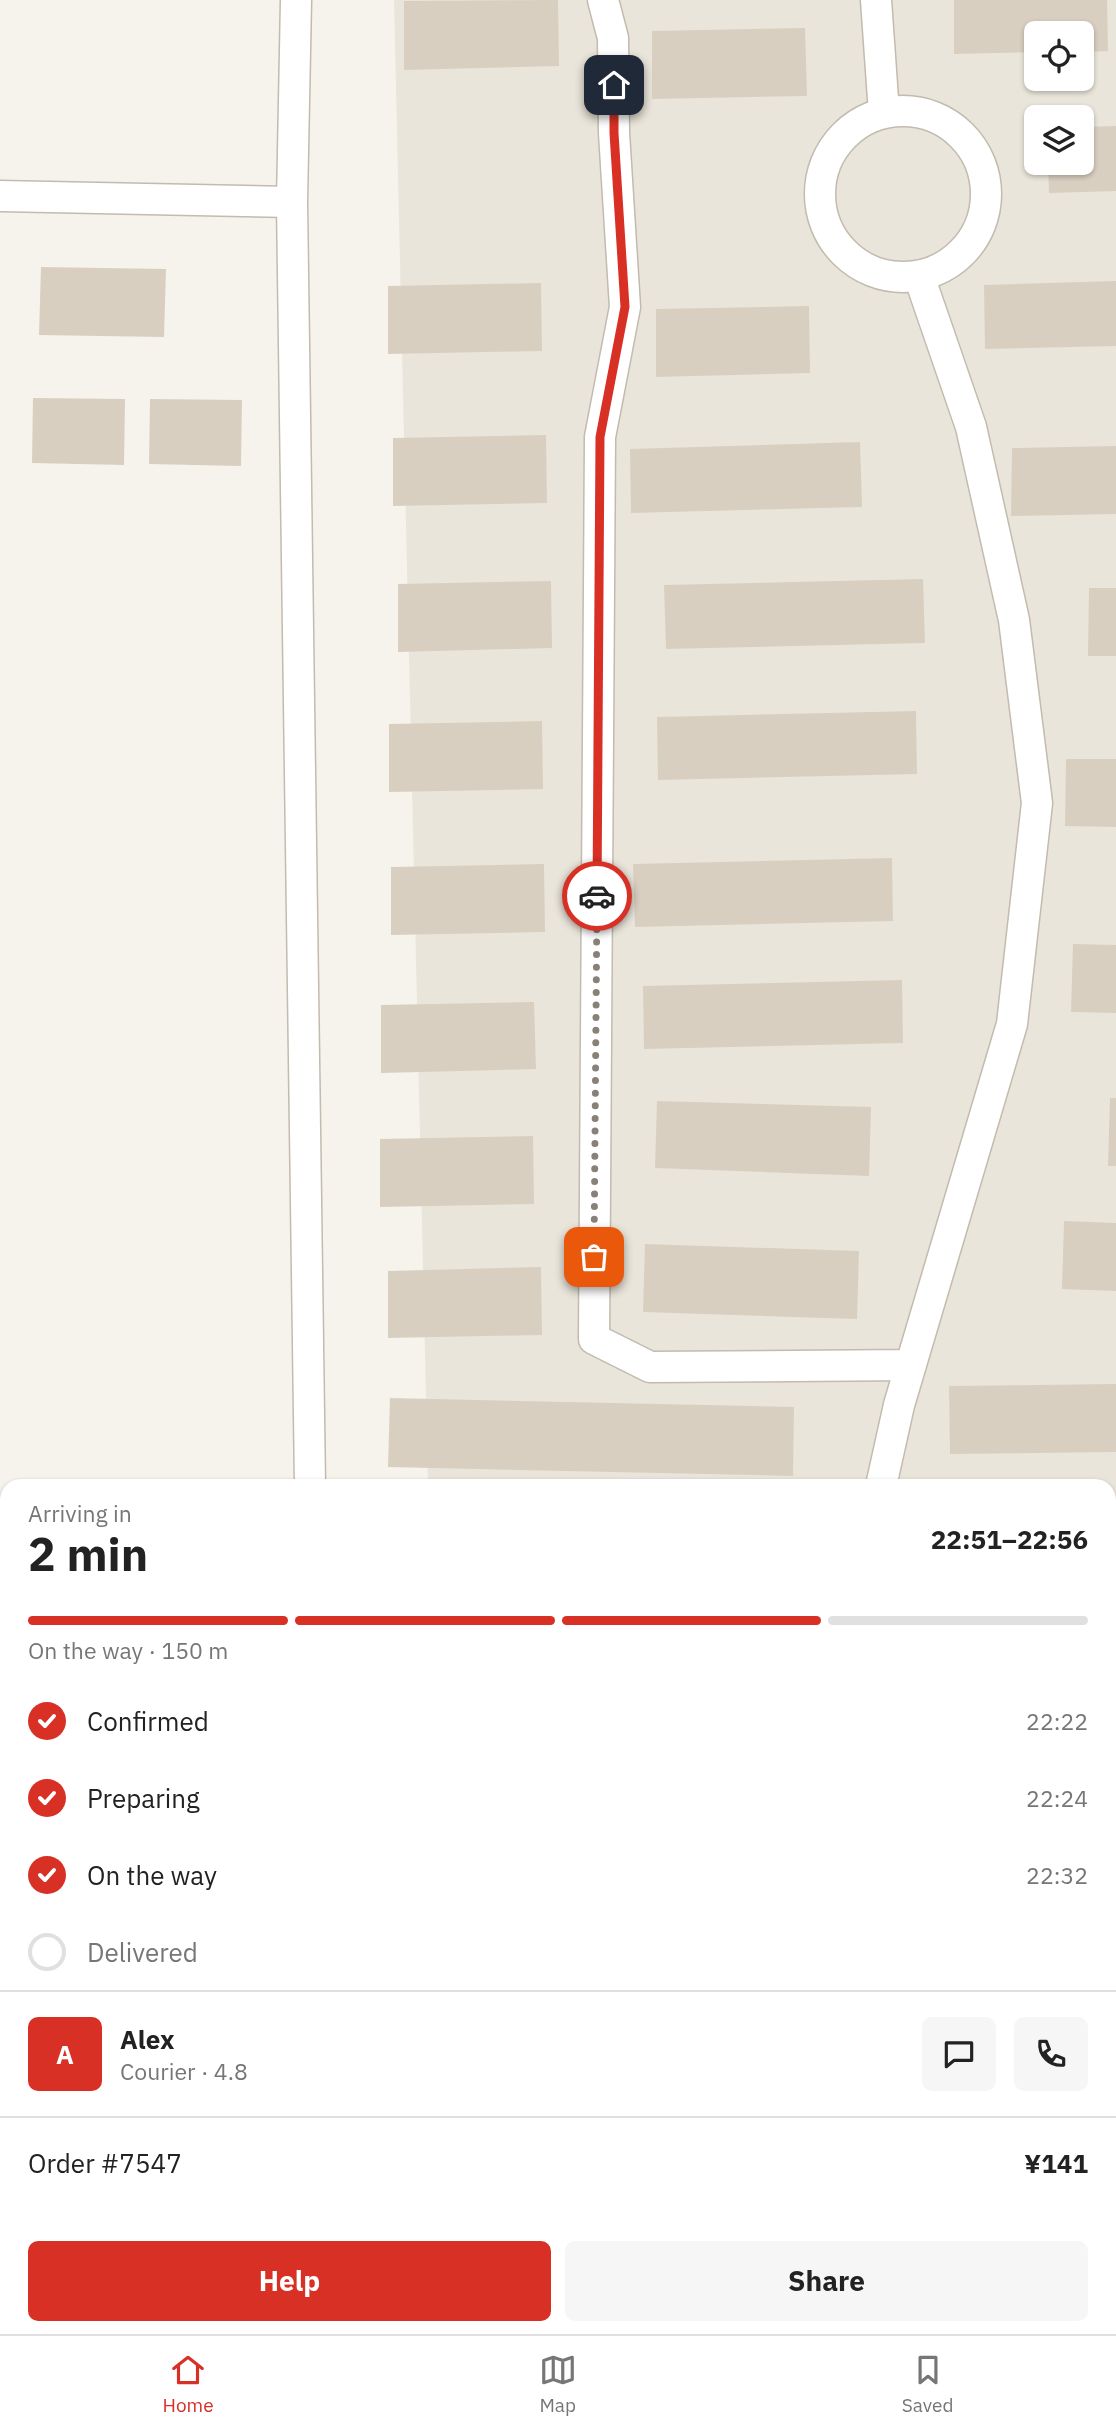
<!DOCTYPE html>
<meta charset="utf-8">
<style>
:root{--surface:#fff;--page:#f6f6f6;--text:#222;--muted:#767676;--line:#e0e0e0;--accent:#d93025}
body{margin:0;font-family:"IBM Plex Sans",sans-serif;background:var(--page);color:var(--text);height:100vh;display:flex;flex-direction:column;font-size:26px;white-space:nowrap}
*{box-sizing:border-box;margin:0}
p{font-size:23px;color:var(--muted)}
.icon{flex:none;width:38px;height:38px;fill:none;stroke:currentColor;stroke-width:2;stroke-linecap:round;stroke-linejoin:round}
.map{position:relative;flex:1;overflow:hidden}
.side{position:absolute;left:0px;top:1479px;width:1116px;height:856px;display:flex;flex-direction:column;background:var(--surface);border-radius:21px 21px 0 0;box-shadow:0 2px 5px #0004}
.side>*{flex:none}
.controls{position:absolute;left:1024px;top:21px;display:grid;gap:14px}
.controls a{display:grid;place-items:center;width:70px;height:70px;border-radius:10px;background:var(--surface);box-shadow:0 2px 5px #0004;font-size:35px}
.pin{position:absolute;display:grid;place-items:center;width:60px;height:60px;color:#fff;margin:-30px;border-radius:14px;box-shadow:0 4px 10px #0006}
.courier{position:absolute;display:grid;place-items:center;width:70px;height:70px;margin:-35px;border:5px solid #d93025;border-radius:50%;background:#fff;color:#222;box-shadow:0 2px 9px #0007}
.head em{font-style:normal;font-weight:800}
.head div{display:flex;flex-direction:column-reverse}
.head{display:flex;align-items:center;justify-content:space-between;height:119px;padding:0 28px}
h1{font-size:46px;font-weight:800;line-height:52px}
.bar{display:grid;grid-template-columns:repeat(4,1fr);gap:10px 7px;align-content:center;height:84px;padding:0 28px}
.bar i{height:9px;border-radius:5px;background:var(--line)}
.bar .current{background:var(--accent)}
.bar p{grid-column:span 4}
.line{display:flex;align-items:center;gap:18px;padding:0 28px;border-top:2px solid var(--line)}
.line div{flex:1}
.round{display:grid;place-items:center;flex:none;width:74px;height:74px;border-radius:10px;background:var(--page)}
ol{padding:0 28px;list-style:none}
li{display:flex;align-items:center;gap:21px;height:77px}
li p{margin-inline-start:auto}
li .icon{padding:7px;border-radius:50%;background:var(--accent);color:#fff;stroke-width:4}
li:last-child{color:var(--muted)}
li i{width:38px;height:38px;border:4px solid var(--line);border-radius:50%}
.primary-button{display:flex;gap:14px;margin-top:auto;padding:14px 28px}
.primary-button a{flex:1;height:80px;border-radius:10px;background:var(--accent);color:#fff;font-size:28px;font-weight:800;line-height:80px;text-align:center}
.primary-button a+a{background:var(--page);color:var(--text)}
.tabs{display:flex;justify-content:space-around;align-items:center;height:98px;border-top:2px solid var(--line);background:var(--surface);font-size:19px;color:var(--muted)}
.tabs a{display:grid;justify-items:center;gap:4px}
.tabs .current{color:var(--accent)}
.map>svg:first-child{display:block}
.residential{fill:#eae5da;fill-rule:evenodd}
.building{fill:#d8cfc1}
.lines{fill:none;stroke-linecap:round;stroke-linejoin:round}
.minor-casing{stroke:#c2bbae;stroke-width:33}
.minor{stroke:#fff;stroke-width:30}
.done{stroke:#878178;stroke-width:7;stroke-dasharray:0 12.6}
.route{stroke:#d93025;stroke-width:9}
</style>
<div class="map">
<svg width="1116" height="2334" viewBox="0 0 1116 2334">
<rect width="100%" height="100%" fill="#f6f3ec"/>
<!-- residential -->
<path class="residential" d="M394 0H1116V1502H1110V1486H428ZM1036 33H1082V79H1036ZM1036 117H1082V163H1036Z
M0 2282 7 2285V2328H120L138 2334H0Z"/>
<!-- building -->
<path class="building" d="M558 0 559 66 404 70V1Z
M954 0H1107L1108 51 1082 52V33H1036V52L954 54Z
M805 28 807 96 652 99V31Z
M1116 126V191L1049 193 1048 163H1082V127Z
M41 267 166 269 164 337 39 335Z
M1116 281V346L985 349 984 285Z
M541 283 542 351 388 354V286Z
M809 306 810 373 656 377V309Z
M33 398 125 399 124 465 32 463Z
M150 399 242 400 241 466 149 464Z
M546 435 547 503 393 506V438Z
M860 442 862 507 631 513 630 449Z
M1116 446V514L1011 516 1012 448Z
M923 579 925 643 666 649 664 585Z
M551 581 552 648 398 652V584Z
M1089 588H1116V656H1088Z
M916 711 917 774 658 780 657 717Z
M542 721 543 789 389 792V724Z
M1066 759H1116V827L1065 826Z
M892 858 893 921 635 927 633 864Z
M544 864 545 932 391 935V867Z
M1073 944 1116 945V1013L1071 1012Z
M902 980 903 1043 644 1049 643 986Z
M534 1002 536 1069 381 1073V1005Z
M1110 1098H1116V1166H1108Z
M657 1101 871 1107 869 1176 655 1168Z
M533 1136 534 1204 380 1207V1139Z
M1064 1221 1116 1223V1291L1062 1289Z
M645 1244 859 1251 857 1319 643 1312Z
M541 1267 542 1335 388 1338V1271Z
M1116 1384V1452L950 1454 949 1386Z
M390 1398 794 1407 793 1476 388 1467Z
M0 2024 7 2027V2107L0 2104Z
M557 2328H670L667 2334H573Z"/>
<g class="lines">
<defs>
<path id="minor" d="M296 0 292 202 310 1486
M603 0 613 38 614 133 625 307 600 437 594 1339 650 1367 911 1365
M876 0 884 113
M820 194a83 83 0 1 1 166 0a83 83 0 1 1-166 0Z
M0 196 292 202
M881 1486 899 1405 1012 1024 1037 803 1014 620 971 427 919 276
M1110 1776 1116 1766
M0 1799 7 1802
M0 1936 7 1939
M1110 2036 1116 2060
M0 2214 7 2217
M1110 2223 1116 2182
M284 2328 300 2334
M1099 2328 1113 2334"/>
</defs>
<!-- minor casing -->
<use href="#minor" class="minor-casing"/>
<!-- minor -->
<use href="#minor" class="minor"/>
</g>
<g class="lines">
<!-- done -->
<path class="done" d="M594 1257 597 896"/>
<!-- route -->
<path class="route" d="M597 896 600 437 625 307 614 133V85"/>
</g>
</svg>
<div class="controls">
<a><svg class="icon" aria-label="locate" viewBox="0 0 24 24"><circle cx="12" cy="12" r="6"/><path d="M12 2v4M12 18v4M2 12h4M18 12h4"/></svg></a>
<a><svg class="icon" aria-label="layers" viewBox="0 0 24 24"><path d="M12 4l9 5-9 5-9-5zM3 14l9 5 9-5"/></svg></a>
</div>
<div class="pin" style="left:594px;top:1257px;background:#ea580c"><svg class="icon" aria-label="bag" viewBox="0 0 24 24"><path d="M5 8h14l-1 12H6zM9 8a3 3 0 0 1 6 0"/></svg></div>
<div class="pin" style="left:614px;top:85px;background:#1f2937"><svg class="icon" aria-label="home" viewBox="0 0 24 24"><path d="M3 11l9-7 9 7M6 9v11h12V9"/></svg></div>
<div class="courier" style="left:597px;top:896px"><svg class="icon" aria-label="car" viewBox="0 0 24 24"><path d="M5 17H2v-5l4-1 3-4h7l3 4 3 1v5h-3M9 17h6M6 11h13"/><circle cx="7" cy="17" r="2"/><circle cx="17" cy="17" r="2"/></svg></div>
<section class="side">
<div class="head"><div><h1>2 min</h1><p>Arriving in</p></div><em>22:51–22:56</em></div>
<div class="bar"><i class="current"></i><i class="current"></i><i class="current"></i><i></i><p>On the way · 150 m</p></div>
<ol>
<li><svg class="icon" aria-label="check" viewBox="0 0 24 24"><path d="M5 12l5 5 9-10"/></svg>Confirmed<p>22:22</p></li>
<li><svg class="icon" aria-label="check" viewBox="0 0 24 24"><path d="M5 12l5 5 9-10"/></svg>Preparing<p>22:24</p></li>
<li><svg class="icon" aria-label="check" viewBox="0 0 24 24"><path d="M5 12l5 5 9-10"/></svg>On the way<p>22:32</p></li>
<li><i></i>Delivered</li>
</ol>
<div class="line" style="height:126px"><b class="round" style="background:var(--accent);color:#fff">A</b><div><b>Alex</b><p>Courier · 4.8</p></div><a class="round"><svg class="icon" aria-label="chat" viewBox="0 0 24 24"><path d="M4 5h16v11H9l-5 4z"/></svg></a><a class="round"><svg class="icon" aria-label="phone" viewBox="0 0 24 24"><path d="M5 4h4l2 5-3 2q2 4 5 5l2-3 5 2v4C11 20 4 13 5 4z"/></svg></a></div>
<div class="line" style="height:91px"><div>Order #7547</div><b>¥141</b></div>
<div class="primary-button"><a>Help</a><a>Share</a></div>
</section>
</div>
<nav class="tabs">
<a class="current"><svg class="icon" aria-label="home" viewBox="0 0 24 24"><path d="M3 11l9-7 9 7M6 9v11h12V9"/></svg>Home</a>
<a><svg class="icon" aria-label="map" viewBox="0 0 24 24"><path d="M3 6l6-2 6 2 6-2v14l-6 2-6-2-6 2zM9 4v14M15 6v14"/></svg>Map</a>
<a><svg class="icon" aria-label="saved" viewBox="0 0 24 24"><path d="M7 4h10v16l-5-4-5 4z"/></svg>Saved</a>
</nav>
